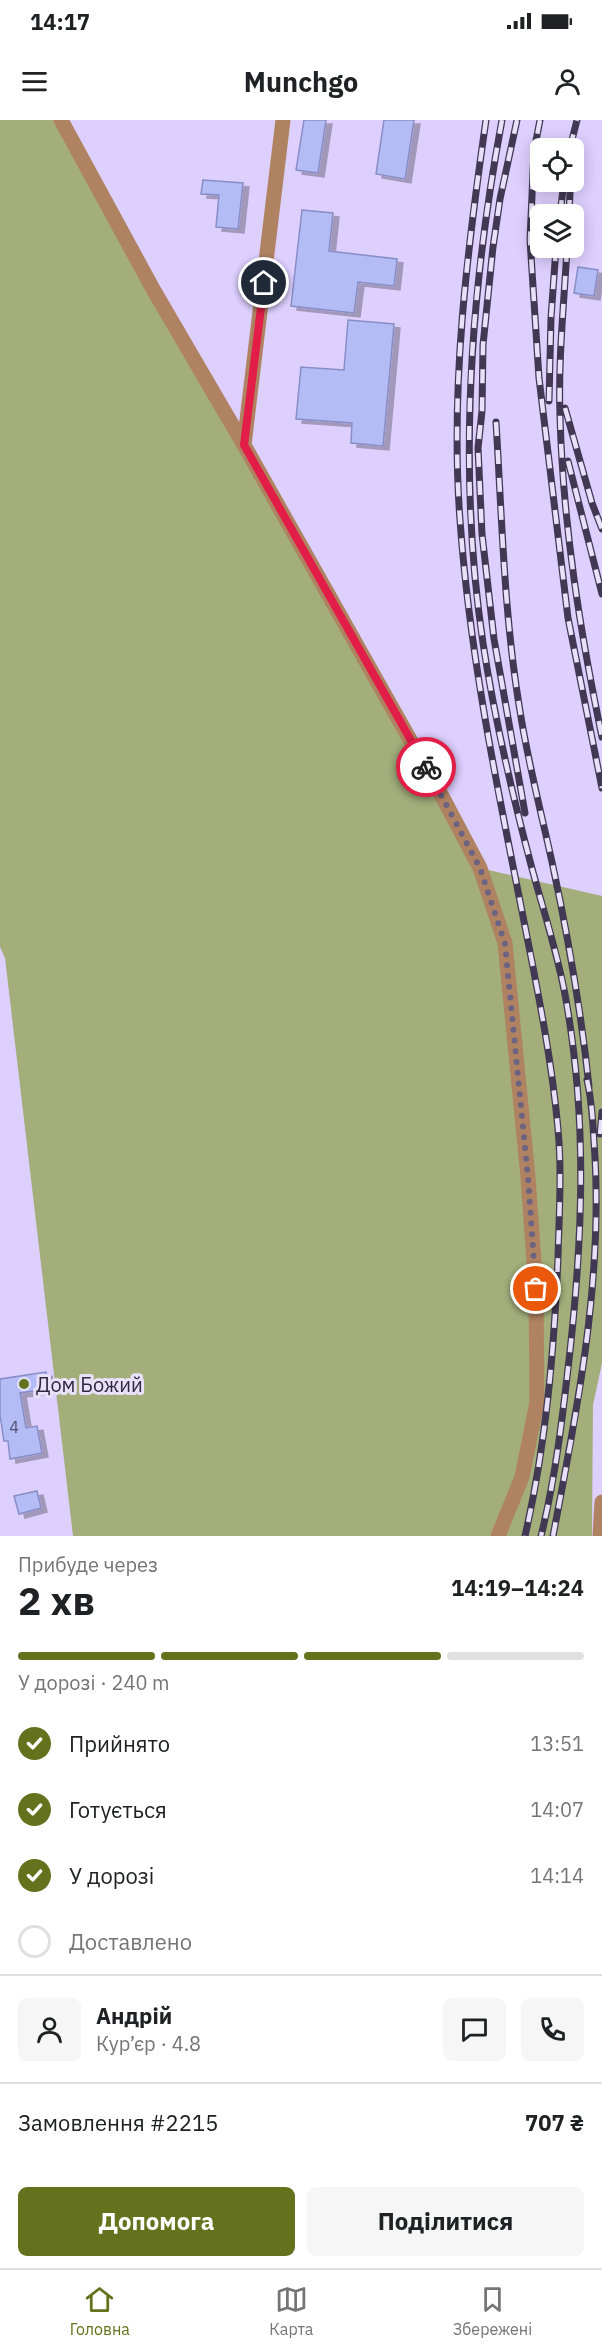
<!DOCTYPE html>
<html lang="uk">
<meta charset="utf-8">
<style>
:root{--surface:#fff;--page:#f6f6f6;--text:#202124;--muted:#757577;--line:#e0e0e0;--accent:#64721d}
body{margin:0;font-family:"IBM Plex Sans",sans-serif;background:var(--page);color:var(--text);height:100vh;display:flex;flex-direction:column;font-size:22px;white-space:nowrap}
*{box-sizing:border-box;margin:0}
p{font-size:20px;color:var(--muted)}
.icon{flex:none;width:33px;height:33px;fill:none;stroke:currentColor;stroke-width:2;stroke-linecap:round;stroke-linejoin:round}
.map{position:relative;height:1416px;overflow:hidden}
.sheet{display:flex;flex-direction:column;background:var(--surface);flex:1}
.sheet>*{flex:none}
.fabs{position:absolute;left:530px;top:18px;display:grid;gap:12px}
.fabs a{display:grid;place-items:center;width:54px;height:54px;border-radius:9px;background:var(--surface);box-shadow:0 3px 15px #0003;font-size:30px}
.pin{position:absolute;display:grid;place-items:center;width:51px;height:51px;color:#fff;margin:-26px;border:3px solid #fff;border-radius:50%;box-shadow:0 2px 6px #0007}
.courier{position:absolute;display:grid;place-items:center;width:60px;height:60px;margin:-30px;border:4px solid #e11d48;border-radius:50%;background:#fff;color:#222;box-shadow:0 2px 8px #0007}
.summary em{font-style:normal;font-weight:700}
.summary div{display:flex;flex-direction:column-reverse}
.summary{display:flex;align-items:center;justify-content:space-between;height:102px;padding:0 18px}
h1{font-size:39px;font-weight:700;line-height:45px}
.bar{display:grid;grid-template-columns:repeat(4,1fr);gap:9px 6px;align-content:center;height:72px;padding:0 18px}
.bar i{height:8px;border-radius:4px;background:var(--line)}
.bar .current{background:var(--accent)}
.bar p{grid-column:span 4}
.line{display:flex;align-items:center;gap:15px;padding:0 18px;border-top:2px solid var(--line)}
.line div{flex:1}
.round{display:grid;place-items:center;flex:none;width:63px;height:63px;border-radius:9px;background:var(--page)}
ol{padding:0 18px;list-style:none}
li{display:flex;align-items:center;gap:18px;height:66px}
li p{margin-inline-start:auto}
li .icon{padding:6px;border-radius:50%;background:var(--accent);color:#fff;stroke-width:4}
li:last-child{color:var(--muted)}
li i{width:33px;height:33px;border:3px solid var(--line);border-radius:50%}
.action{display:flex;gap:12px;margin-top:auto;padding:12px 18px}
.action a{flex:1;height:69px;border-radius:9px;background:var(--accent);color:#fff;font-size:24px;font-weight:700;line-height:69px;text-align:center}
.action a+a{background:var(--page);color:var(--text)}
.status{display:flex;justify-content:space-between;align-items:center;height:42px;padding:0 30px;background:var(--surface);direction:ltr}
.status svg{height:16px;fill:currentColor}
header{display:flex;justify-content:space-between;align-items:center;height:78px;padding:0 18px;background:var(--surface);font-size:27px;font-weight:700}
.menu{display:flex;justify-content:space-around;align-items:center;height:84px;border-top:2px solid var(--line);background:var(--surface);font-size:16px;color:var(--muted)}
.menu a{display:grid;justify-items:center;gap:3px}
.menu .current{color:var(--accent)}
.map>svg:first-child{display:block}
.green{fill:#a3ae7b}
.building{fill:#b4bcf6;stroke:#888ec5;stroke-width:1.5;filter:url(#shadow)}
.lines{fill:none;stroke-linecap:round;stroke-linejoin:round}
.minor{stroke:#af8361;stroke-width:15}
.rail-casing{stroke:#413953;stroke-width:7}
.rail{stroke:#e8e1f9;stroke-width:4.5;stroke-dasharray:14;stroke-linecap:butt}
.done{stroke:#6c6282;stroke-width:6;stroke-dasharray:0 10.8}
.route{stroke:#e11d48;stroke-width:8}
.poi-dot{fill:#64721d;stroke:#e8e1f9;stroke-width:2}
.labels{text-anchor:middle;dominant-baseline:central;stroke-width:6;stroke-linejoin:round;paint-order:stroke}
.number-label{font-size:16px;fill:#504d6d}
.poi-label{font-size:20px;fill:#2f283f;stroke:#e8e1f9;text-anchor:start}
</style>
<div class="status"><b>14:17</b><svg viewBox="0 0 49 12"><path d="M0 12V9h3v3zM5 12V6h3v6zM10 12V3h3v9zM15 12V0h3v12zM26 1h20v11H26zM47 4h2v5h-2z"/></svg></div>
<header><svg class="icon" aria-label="menu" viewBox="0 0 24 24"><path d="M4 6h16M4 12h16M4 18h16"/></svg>Munchgo<svg class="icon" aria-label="person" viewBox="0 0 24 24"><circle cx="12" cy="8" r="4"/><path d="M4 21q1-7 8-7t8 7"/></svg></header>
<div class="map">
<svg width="602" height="1416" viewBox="0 0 602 1416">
<defs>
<filter id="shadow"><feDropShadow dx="6" dy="4" stdDeviation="0" flood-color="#0004"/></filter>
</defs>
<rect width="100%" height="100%" fill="#ddcffe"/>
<!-- green -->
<path class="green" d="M0 0H61L480 748 602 776V1243L593 1285 592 1416H73L5 838 0 827Z"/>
<!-- building -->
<path class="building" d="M304 0H326L318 53 296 50Z
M384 0H414L405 59 376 54Z
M203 60 243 63 238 109 216 107 219 75 201 74Z
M302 90 333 93 329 131 397 139 394 166 358 162 354 193 291 186Z
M578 147 598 150 594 176 574 173Z
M348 200 394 204 383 326 351 323 352 303 296 299 301 247 344 250Z
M46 1252 49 1269 20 1273 26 1308 37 1306 42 1333 10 1339 8 1321H4L0 1295V1259Z
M37 1371 41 1388 19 1394 14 1376Z"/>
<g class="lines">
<!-- minor -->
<path class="minor" d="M61 0 153 169 244 325 444 680 480 748 505 823 528 1057 536 1169 537 1282 522 1357 498 1416
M244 325 283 0
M600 1416 602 1382"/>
<defs>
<path id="rail" d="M486 0C467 132 450 267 460 400 469 527 494 652 519 776 534 853 551 931 558 1009 562 1052 559 1096 558 1138 554 1231 546 1325 525 1416
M502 0C470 172 457 349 483 523 494 596 511 669 530 741 542 787 558 833 566 880 587 998 583 1112 570 1231 563 1293 556 1356 541 1416
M517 0 500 79 493 127 483 225 482 291 478 328 482 414 494 519 525 693
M540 0 534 31 530 120 539 258 568 498 602 668
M570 28 577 0
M560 94 564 62
M569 94 570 73
M567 128C564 184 558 240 560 296 563 405 580 511 602 617
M549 281 551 198 556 128
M565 288 592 383 602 409
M496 302C502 399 504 496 520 591 528 642 541 692 552 742 568 816 581 891 589 966
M568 341 602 474
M600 1014 602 992
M553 1416C577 1291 602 1165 595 1037 593 1011 593 985 587 960"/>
</defs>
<!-- rail casing -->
<use href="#rail" class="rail-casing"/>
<!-- rail -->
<use href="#rail" class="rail"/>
</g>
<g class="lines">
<!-- done -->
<path class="done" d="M426 647 480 748 505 824 528 1058 536 1169"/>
<!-- route -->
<path class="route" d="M264 163 244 325 426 647"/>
</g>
<!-- markers -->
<circle class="poi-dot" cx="24" cy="1264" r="6"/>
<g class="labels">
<!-- number labels -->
<g class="number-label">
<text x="14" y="1307">4</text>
</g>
<!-- poi labels -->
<g class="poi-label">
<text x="36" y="1264">Дом Божий</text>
</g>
</g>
</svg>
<div class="fabs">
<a><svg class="icon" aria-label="locate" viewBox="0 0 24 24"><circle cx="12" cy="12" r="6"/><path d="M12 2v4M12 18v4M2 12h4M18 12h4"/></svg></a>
<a><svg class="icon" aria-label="layers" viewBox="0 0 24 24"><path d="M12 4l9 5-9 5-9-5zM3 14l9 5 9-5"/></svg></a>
</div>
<div class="pin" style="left:536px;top:1169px;background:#ea580c"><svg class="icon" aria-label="bag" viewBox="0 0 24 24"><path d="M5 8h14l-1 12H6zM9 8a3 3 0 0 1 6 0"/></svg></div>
<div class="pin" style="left:264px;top:163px;background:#1f2937"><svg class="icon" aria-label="home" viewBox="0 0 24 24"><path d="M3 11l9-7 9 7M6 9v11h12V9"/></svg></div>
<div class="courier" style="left:426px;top:647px"><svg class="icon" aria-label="bike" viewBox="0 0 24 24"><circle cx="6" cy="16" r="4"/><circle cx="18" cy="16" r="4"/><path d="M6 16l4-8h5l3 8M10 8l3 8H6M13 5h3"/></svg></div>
</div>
<section class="sheet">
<div class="summary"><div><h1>2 хв</h1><p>Прибуде через</p></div><em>14:19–14:24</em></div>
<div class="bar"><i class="current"></i><i class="current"></i><i class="current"></i><i></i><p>У дорозі · 240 m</p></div>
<ol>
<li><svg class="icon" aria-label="check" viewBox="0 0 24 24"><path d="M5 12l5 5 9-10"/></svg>Прийнято<p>13:51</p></li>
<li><svg class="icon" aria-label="check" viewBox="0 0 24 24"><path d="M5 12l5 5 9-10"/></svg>Готується<p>14:07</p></li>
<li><svg class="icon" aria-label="check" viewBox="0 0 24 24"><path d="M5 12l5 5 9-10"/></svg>У дорозі<p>14:14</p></li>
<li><i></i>Доставлено</li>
</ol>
<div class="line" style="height:108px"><a class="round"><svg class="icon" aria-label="person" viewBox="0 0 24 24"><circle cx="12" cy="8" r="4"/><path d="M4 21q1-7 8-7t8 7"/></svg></a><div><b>Андрій</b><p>Кур’єр · 4.8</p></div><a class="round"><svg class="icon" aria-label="chat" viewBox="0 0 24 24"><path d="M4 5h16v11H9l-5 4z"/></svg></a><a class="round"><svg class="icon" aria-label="phone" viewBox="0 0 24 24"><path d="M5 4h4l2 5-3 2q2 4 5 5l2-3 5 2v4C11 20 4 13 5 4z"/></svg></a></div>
<div class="line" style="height:78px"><div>Замовлення #2215</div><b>707 ₴</b></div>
<div class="action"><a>Допомога</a><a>Поділитися</a></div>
</section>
<nav class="menu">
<a class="current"><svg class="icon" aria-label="home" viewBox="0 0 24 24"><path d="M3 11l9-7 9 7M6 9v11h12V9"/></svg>Головна</a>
<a><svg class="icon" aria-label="map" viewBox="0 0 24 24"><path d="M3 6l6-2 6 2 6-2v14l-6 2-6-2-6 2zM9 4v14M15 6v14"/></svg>Карта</a>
<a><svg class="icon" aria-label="saved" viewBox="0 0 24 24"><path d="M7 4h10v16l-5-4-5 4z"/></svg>Збережені</a>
</nav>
